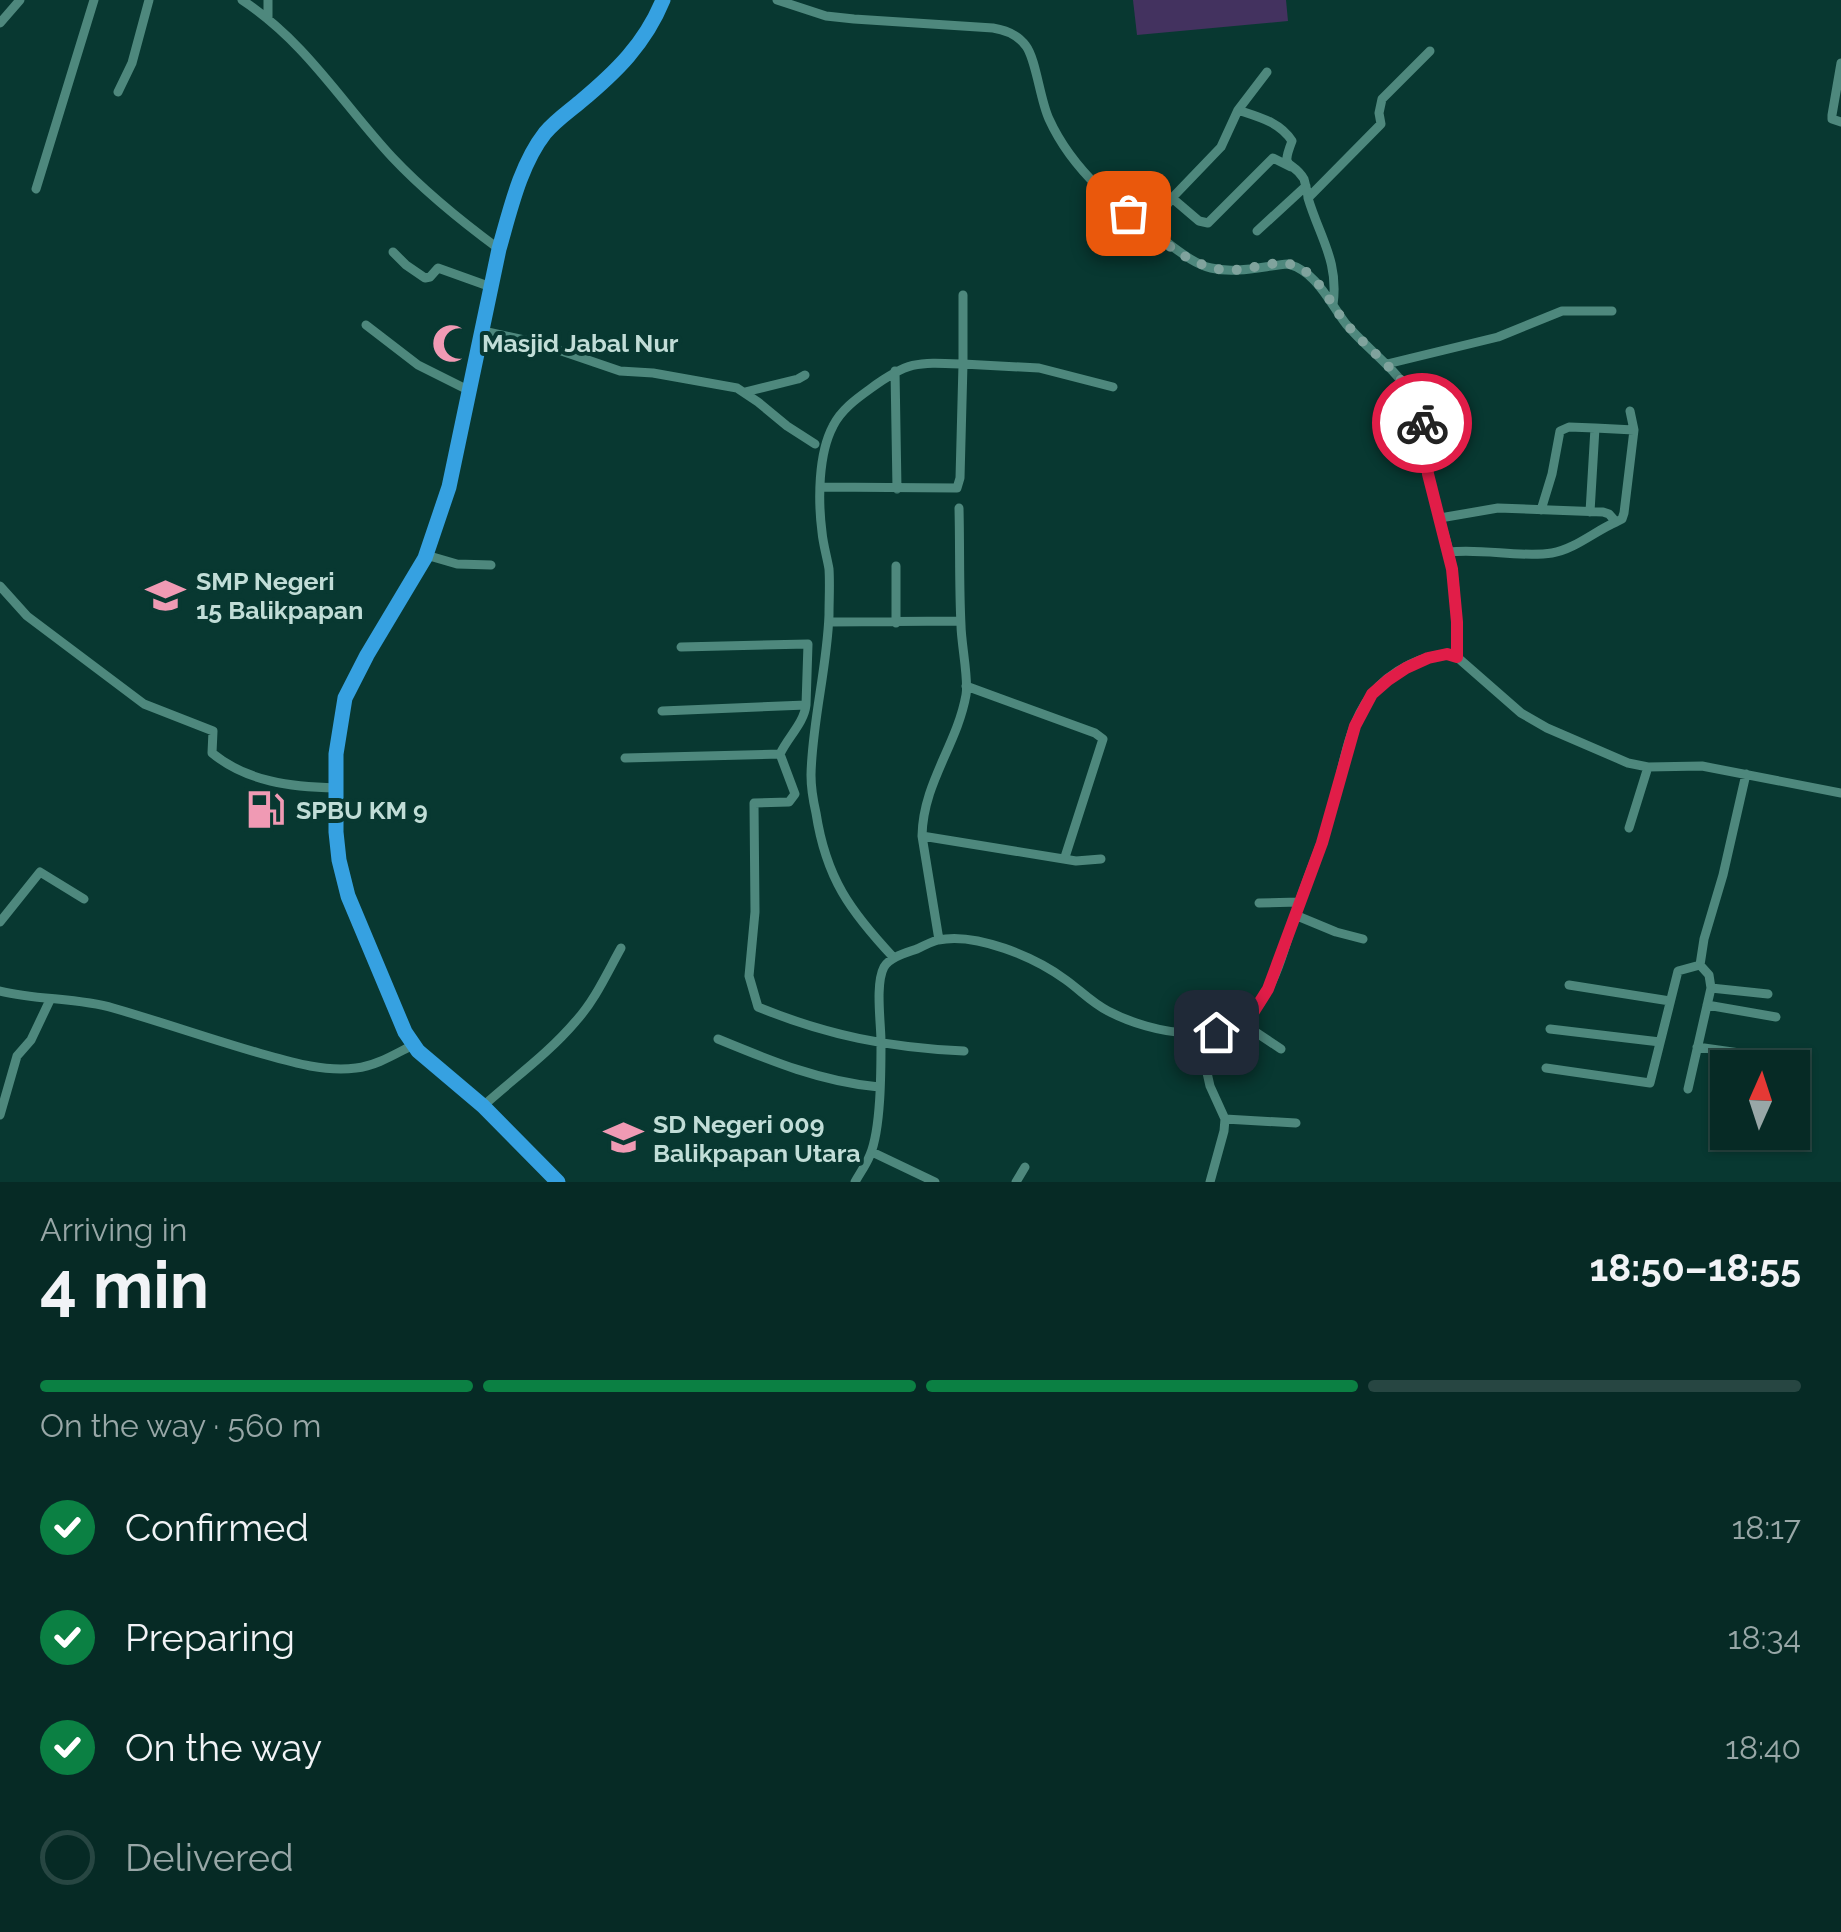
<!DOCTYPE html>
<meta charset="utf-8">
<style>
:root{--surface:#062a25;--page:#0f322d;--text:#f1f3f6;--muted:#98a7a7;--line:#274642;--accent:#0b8043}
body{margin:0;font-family:Raleway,sans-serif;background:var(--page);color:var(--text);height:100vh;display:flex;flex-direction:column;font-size:38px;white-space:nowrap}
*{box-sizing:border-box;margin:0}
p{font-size:32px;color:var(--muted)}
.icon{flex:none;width:55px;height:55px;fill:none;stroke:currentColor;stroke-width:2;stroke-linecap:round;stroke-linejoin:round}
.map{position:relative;height:1182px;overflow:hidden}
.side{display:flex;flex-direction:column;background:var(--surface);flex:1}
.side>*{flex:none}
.needle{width:65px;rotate:3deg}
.tools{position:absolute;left:1710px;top:1050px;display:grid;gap:20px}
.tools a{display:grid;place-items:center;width:100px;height:100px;border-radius:0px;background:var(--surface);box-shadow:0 2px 8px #0004,0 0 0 2px var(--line);font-size:50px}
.pin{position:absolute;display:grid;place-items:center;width:85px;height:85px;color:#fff;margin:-42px;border-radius:20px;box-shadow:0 5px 15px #0006}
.courier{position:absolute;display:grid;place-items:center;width:100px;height:100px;margin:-50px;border:8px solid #e11d48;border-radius:50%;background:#fff;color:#222;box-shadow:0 2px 12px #0007}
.headline em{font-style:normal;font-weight:700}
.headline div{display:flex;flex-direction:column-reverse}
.headline{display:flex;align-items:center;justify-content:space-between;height:170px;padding:0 40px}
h1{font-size:65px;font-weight:700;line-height:75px}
.bar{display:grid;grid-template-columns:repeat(4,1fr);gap:15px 10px;align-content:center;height:120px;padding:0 40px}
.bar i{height:12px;border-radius:8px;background:var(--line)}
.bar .on{background:var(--accent)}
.bar p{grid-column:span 4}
ol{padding:0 40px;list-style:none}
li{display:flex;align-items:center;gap:30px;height:110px}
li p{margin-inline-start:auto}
li .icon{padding:10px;border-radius:50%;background:var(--accent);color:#fff;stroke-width:4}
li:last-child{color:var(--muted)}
li i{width:55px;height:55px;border:5px solid var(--line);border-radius:50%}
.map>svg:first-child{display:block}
.green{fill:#43325f}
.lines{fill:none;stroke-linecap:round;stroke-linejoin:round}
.street{stroke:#4e887d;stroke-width:9}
.highway{stroke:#36a1e1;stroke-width:15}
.done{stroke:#80a39d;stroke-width:10;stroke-dasharray:0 18}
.route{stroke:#e11d48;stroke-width:12}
.labels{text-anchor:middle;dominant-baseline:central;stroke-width:8;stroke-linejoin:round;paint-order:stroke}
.poi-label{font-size:25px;font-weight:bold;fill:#c1ddd7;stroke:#083831;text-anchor:start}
</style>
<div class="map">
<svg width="1841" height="1182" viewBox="0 0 1841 1182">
<rect width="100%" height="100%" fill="#083831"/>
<!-- green -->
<path class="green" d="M1133 0H1286L1288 21 1137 35Z"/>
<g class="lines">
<!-- street -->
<path class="street" d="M242 0C306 42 342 103 392 157 425 192 461 221 499 249
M777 0 826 16 854 19 993 28C1006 30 1018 35 1026 46 1036 59 1040 100 1049 119 1073 172 1119 208 1165 241 1179 251 1194 264 1211 268 1236 274 1264 266 1288 264 1317 272 1329 302 1346 324 1366 348 1392 365 1409 392 1426 417 1423 445 1428 474 1433 502 1444 528 1450 556 1457 589 1457 623 1457 657
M268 19V0
M0 23 20 0
M1841 63 1832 115V119L1841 122
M1267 72 1238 110C1259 117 1280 122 1292 141 1280 172 1291 158 1304 179 1305 183 1308 194 1308 198
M118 92 132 63 149 0
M36 189 94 0
M1172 198 1221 147 1238 110
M1149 229 1172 198 1199 221 1208 223 1273 158 1291 167
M1257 231 1306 186
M393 252 406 265 425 278 430 277 438 268 491 287
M963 295V364L1039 368 1113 387
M1333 305C1339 261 1320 238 1308 198L1381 124 1379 113 1382 99 1430 51
M366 325 418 365 468 390
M483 331 538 343 620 371 653 373 737 388 758 402 787 426 815 444
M1387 364 1498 337 1562 311H1612
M895 371 897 489
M745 392 798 379 805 375
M820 487 957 488 960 478 963 364C917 362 908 361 870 389 856 399 841 410 833 426 818 454 818 501 822 532 823 544 827 557 829 569 830 584 829 600 829 615 827 669 812 722 811 775 811 788 813 800 816 813 826 878 850 911 894 958
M1541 510 1552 474 1560 431 1569 427 1595 428
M1590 512 1595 428 1634 430
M1440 518 1498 508 1603 512 1609 514 1616 522C1595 531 1575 549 1552 553 1520 558 1483 548 1449 552
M1616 522 1622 519 1624 513 1634 430 1630 411
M426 555 457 564 491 565
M0 586 27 616 144 704 213 731 212 753C247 782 292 787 336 788
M829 622 960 621
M896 623V566
M681 647 808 644 806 705
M966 686 1095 733 1103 739 1065 857
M662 711 806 705C804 723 788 737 780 754L795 794 789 802 754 803 755 912 749 976 758 1007C826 1035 890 1048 964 1051
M625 758 780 754
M1629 828 1648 767
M922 836 1076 861 1101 859
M1259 903 1299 902
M1295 915 1336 932 1363 939
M0 922 40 872 84 899
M939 940 922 836C923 783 957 745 966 695 969 680 961 643 961 625 959 586 960 547 959 508
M1569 985 1670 1001
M1711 988 1768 994
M0 991C36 1000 80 998 113 1008 162 1022 210 1039 259 1053 291 1062 323 1072 356 1068 376 1066 395 1054 413 1045
M1707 1005 1776 1017
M1242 1023 1281 1049
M1550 1029 1660 1042
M1198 1033 1210 1086 1225 1119 1296 1123
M718 1039C771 1061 822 1082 879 1087
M1697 1047 1761 1056
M1546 1068 1650 1083 1678 971 1700 965 1704 939 1723 875 1746 774
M1688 1089 1711 988 1709 975 1700 965
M483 1106C514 1078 548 1054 576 1021 595 1000 607 973 621 948
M0 1115 17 1056 31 1040 50 1000
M872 1152 935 1182
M855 1182C860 1173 866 1165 870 1155 881 1129 881 1072 881 1042 881 1023 875 984 884 967 890 957 906 953 917 949 923 946 931 942 938 940 976 932 1035 957 1066 980 1080 990 1092 1003 1108 1011 1152 1034 1230 1050 1261 1002 1280 973 1288 935 1299 903 1310 869 1325 837 1334 802 1343 767 1348 725 1371 695 1388 673 1429 648 1457 657L1521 713 1547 728 1628 763 1648 767 1702 766 1841 793
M1016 1182 1025 1167
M1210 1182 1224 1131 1225 1119"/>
<!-- highway -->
<path class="highway" d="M558 1182 483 1106 418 1051 405 1032 348 896 339 860 336 832V754L345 698 367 655 425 558 449 487 499 249C510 211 520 165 545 133 555 121 568 112 580 102 616 72 645 44 663 0"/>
</g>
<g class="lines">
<!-- done -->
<path class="done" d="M1128 213C1157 236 1193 272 1233 270 1252 270 1275 259 1293 265 1317 272 1330 303 1344 321 1363 345 1389 363 1407 388 1414 399 1419 410 1422 423"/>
<!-- route -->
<path class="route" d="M1216 1032 1232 1028 1251 1016 1268 989 1322 843 1355 726 1372 694 1388 680 1406 668 1428 658 1447 654 1457 657V622L1452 569 1428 474 1422 423"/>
</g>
<!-- icons -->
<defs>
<symbol id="mosque-bare" viewBox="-9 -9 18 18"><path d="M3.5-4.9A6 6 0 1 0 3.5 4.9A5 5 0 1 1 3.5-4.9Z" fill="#f09ab4" stroke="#083831" stroke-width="2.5" paint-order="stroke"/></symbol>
<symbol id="school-bare" viewBox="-9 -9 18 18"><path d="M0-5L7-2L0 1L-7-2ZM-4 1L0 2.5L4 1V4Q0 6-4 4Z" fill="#f09ab4" stroke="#083831" stroke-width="2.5" paint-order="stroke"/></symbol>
<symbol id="fuel-bare" viewBox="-9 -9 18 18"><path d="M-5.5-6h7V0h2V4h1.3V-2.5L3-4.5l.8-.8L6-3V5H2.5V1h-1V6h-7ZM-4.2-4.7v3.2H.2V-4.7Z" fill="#f09ab4" stroke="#083831" stroke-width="2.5" paint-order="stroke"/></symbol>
</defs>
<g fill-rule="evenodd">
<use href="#mosque-bare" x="424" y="316" width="55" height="55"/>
<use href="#school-bare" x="138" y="568" width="55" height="55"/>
<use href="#fuel-bare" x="238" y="782" width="55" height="55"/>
<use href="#school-bare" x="596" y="1110" width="55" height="55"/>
</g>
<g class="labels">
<!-- poi labels -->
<g class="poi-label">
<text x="482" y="343">Masjid Jabal Nur</text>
<text x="196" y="581">SMP Negeri<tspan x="196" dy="29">15 Balikpapan</tspan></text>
<text x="296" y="810">SPBU KM 9</text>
<text x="653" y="1124">SD Negeri 009<tspan x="653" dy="29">Balikpapan Utara</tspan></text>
</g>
</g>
</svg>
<div class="tools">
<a><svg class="needle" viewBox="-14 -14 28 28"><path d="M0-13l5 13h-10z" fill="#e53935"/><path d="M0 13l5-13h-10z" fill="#98a7a7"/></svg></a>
</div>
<div class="pin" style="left:1128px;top:213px;background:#ea580c"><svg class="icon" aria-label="bag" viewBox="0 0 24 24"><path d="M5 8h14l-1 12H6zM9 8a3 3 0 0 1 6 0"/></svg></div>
<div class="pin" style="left:1216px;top:1032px;background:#1f2937"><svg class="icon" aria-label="home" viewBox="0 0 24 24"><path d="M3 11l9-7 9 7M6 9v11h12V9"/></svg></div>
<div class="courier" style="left:1422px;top:423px"><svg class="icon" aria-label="bike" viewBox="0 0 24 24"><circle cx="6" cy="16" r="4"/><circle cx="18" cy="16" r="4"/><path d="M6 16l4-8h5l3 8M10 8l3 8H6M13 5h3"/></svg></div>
</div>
<section class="side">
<div class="headline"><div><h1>4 min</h1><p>Arriving in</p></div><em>18:50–18:55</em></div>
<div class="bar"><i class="on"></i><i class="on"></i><i class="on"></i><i></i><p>On the way · 560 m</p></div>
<ol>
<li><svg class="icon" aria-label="check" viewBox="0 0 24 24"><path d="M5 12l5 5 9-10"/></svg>Confirmed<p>18:17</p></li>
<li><svg class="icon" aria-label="check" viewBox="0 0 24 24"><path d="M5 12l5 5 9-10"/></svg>Preparing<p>18:34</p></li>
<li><svg class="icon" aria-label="check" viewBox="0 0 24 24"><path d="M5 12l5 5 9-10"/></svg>On the way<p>18:40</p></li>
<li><i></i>Delivered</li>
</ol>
</section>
